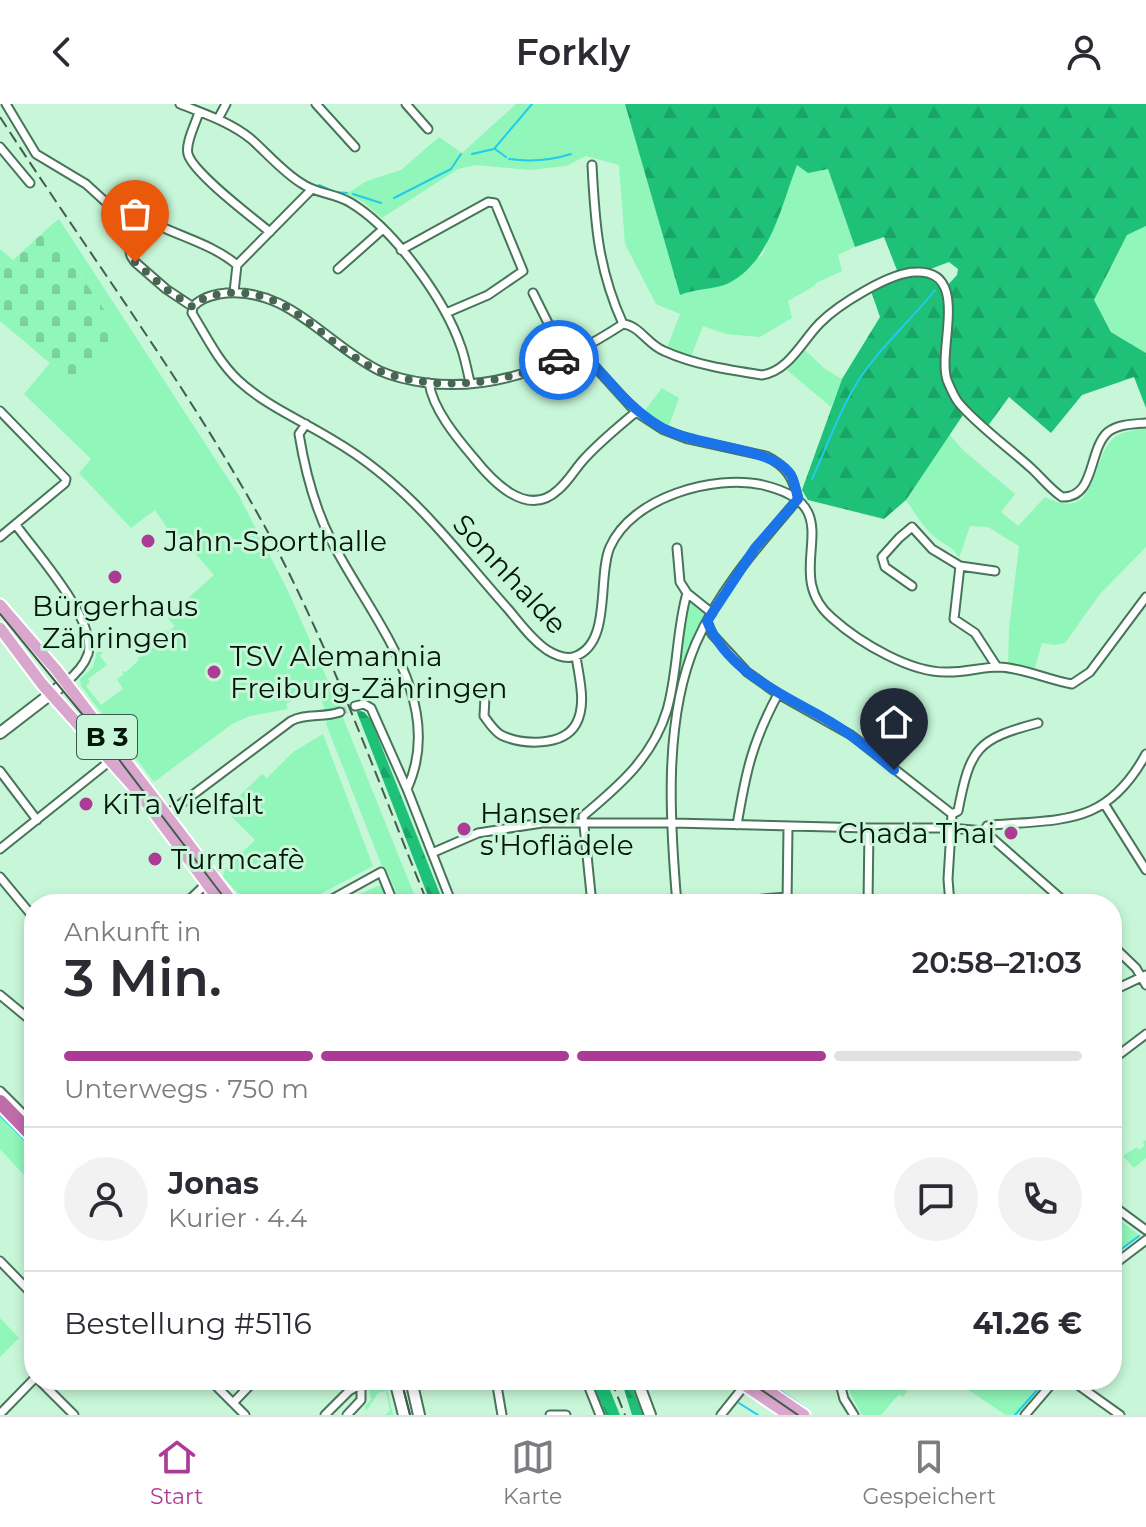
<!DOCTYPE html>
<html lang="de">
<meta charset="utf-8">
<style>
:root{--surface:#fff;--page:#f2f2f3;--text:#2b2b33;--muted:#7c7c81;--line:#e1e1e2;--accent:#ac3b96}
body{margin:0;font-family:Montserrat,sans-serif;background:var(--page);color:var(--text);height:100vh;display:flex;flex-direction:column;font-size:30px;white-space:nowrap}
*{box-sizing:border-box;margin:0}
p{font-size:26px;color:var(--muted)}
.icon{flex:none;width:44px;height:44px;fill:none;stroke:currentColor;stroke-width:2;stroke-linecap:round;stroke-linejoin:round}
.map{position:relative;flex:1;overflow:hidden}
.panel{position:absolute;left:24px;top:790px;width:1098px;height:496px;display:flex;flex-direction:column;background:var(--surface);border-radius:32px;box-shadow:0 4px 12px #0003}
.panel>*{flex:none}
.pin{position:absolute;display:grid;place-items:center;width:68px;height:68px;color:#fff;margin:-82px -34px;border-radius:50% 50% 50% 0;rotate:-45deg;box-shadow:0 0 8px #0007}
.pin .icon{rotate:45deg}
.courier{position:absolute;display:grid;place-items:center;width:80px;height:80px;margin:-40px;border:6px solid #1a73e8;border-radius:50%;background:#fff;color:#222;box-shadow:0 2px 10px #0007}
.head em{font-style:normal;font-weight:600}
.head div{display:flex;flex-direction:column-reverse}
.head{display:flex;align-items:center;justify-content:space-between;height:136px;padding:0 40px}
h1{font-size:52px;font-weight:600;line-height:60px}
.bar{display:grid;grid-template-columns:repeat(4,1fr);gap:12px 8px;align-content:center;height:96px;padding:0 40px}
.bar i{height:10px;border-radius:6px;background:var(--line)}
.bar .current{background:var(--accent)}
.bar p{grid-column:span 4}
.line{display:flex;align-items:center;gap:20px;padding:0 40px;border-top:2px solid var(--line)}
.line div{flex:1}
.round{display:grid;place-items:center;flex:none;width:84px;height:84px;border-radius:42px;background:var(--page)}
header{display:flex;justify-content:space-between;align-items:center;height:104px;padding:0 40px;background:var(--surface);font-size:36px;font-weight:600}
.tabs{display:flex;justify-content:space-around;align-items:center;height:112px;border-top:2px solid var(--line);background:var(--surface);font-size:22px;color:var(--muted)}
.tabs a{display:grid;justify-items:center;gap:4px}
.tabs .current{color:var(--accent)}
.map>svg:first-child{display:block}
.green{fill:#90f6b9}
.forest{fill:url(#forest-firs);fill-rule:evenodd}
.cemetery{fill:url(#cemetery-stones)}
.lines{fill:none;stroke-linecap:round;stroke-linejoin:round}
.stream{stroke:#22caec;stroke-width:2}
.street-tunnel{stroke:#aad5b9;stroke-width:7;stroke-dasharray:7 3.5;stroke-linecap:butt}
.street-casing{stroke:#487459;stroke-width:11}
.secondary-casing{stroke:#487459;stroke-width:14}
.primary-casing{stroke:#fff;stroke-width:15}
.highway-casing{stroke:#fff;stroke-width:18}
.street{stroke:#fff;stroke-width:7}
.secondary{stroke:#fff;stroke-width:10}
.primary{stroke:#d9a7cd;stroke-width:11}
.highway{stroke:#bf6cab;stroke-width:14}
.tram{stroke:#425d4d;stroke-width:2}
.rail{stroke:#425d4d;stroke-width:2;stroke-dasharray:12 6;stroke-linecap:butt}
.done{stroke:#486453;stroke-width:8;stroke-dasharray:0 14.4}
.route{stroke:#1a73e8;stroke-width:10}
.poi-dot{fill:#ac3b96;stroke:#c7f7d8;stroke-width:3}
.labels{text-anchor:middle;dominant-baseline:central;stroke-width:6;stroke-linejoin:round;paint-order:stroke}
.shield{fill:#c7f7d8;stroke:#3e5948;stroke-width:2}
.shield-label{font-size:26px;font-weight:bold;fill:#04150b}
.poi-label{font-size:28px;fill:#04150b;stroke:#c7f7d8;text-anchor:start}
.street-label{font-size:28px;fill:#04150b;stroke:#c7f7d8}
</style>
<header><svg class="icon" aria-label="back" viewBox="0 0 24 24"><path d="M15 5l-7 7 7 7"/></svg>Forkly<svg class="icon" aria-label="person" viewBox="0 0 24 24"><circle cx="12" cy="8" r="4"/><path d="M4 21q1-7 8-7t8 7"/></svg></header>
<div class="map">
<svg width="1146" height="1311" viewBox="0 0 1146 1311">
<defs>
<pattern id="forest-firs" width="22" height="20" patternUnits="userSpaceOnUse" patternTransform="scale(2)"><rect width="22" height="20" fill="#1ec177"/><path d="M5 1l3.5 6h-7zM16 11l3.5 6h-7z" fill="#1aa566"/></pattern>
<pattern id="cemetery-stones" width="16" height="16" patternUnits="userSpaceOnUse" patternTransform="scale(2)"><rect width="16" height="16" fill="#90f6b9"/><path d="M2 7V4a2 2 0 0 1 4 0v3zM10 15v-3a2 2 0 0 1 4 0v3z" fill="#7bd29e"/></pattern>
</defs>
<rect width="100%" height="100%" fill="#c7f7d8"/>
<!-- green -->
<path class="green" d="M516 0H625L680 191 762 152 797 61 828 65 855 143 838 151 842 167 816 179 814 182 788 197 792 214 760 233 726 230 703 222 690 255 666 246 680 210 656 200 625 140 619 61 586 52 566 62 530 66 476 61 458 65 382 114 363 98 346 90 367 77 401 66 439 33 462 49Z
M59 115 238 390 288 487 340 604 326 609 317 584 286 600 288 605 250 612 232 620 154 678 81 582 80 575 93 563 97 548H103L100 552 107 561 88 575 90 578 86 582 101 601 123 585 117 575 124 570 122 567 126 568 139 556 137 553H141L151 543V539L154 541 165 531 162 527 165 526 168 528 175 522 167 513 214 471 188 441 184 443 178 436 176 437 155 406 131 424 79 369 91 355 24 290 50 259 77 282 84 176 48 124Z
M1146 122V249L1112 228 1093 196 1127 131Z
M805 246 825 265 842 275 831 303 787 266Z
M662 284 679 294 668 324 643 309Z
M1146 324V443L1100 490 1065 539 1054 541 1042 539 1034 567 1008 561 1009 525 1019 442 988 423 970 422 959 454C953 442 944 441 935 433 923 423 915 409 906 396L949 330 964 347 1015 390 1001 408 1018 422 1045 393C1100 421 1088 355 1115 333 1123 327 1136 326 1146 324Z
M687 497 697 499 706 510 677 580 674 579Z
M342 611 418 800H401L386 764 383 765 326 620 327 616Z
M323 630 373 762 302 800H248L223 773 224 767 255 736 225 706 262 670 267 674 293 648Z
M383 780 387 795 383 797V800H336Z
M0 1003 34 1038V1082L0 1045Z
M1146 1036V1054L1134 1064 1123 1052 1137 1043 1139 1046 1144 1042 1143 1038Z
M1112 1110 1140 1132 1113 1153H1112Z
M0 1214 19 1234 0 1253Z
M385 1276 393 1311H385L390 1306 386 1287 378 1289 367 1306 364 1303 371 1296 369 1283 373 1279 375 1281Z
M846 1276H915L903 1293 899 1290 881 1311H862L849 1287 852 1281Z
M981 1276H1005L1012 1281 1015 1276H1047L1017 1311H1006L962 1282 964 1279 974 1286Z"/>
<!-- forest -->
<path class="forest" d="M625 0H1146V122L1127 131 1094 196 1111 228 1146 249V304L1134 273 1082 291 1051 329 1009 293 987 323 967 305 906 396 884 415 808 396 802 386 842 275 880 213 871 187 900 174 884 133 855 143 828 65 808 69 797 61C781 102 771 157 729 179 715 186 696 184 680 191ZM949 158 958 165 957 171 946 183 925 167Z
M356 606 364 608 371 616 444 800H431Z
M591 1276H606L620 1311H606Z
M618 1276H629L643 1311H632L624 1285Z"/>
<!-- cemetery -->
<path class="cemetery" d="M48 124 120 229 77 282 0 217V145L13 156Z"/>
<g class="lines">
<!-- stream -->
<path class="stream" d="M495 45 506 53
M472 50 494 45 532 0
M509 55C531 58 549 57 571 50
M319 81 335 88 347 89
M353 90 381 99
M394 94 451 65 461 50
M812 375C825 347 836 316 851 289 872 250 908 220 935 186
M0 1011 34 1045
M1112 1152 1139 1132
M700 1276 709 1282
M765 1276 804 1303
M739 1299 758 1311
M1015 1311 1046 1276"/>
<!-- street-tunnel -->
<path class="street-tunnel" d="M340 608 355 602"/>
<defs>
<path id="street" d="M6 0 36 50 86 80 121 112 131 152 135 158 166 185 193 203
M180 0C205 10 230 18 251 35 268 50 282 67 301 79 316 90 335 89 351 99 394 125 445 196 461 243 465 254 467 266 470 278
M316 0 355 43
M406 0 428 25
M199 8C196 19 185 39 188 50 193 69 253 114 270 128
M218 15 226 0
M0 43 30 79
M592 61C595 120 598 165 623 220
M133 107C165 130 208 136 237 161
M401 146 488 98 495 99 523 167 488 191 446 209
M338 165 382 126
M234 188 237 161 311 86
M533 189 549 221 573 249
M193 203 192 209C206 232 218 257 238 276 266 302 301 316 333 336 371 358 404 387 434 420 459 447 483 477 508 505 520 519 531 535 547 546 555 551 566 556 576 552 612 538 597 472 610 443 632 393 714 370 763 381 857 403 776 466 832 514 860 539 912 570 949 568 966 568 983 563 999 563 1024 564 1048 576 1072 580L1090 568 1146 493
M193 203C199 195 209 192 219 190 286 179 325 240 380 267 394 273 412 277 427 279 498 288 565 258 623 220
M623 220C639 221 648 241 664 247 695 261 729 266 762 271 789 267 802 237 820 219 838 201 890 168 916 168 971 166 937 244 947 276 950 283 953 291 958 298 977 321 1008 343 1031 364 1041 373 1050 385 1062 393 1096 394 1088 345 1108 328 1118 320 1134 320 1146 319
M579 245 636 308 662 325 688 335 766 352C786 362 793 373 798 395 760 440 720 484 696 539 663 615 670 719 677 800
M429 279C433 305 456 333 473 353 492 377 527 415 558 386 569 377 576 363 586 353 601 337 619 322 636 308
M0 307 66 375 65 379 0 433
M306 320 299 330C305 367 314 402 331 436 369 511 448 596 407 685
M16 421C36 449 97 516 88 550 84 562 75 571 65 579
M960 462 995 467
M912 482 885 463 882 453 899 434 912 423 932 445 960 462 954 515 975 529 997 563
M687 489 712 509
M707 517 712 530 747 568 778 590 851 631 952 710
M485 593 484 612C489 619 494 627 501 631 522 641 563 643 576 620 587 600 579 574 576 552
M355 602 364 600 371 604 407 685 452 800
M0 667 37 716
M1105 701 1146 766
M952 710 958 707C970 644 977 635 1038 619
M166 711 291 617C305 609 323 614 340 608
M737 721C746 667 752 639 778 590
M984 727 987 722 993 721C1066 715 1107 721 1146 650
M0 745 110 657
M432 749 478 729 542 719H673L869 724H950L984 727 1067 800
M0 773 34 814
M185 800 207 779
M323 800 381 768 394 800
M592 800 583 712C619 682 653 653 667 606 678 568 676 528 687 489L680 478 677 444
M704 800 787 793
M787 800 788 723
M868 800 869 724
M950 800 948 775 952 710
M1112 841 1136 864 1146 881
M1112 887 1146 871
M0 891 34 919
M1112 956 1146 930
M0 987 34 1021
M1112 1101 1146 1126
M0 1157 34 1192
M1112 1162 1146 1136
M39 1276 74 1311
M210 1276 245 1311
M496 1276 502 1311
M586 1276 600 1311
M839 1276 844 1295 854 1311
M1071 1276 1120 1311
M233 1299 255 1276
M0 1310 34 1275
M325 1311 349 1287 356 1283 361 1285V1296L347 1311
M550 1311H566
M721 1311 745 1281
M1025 1311 1055 1276"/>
<path id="secondary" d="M0 629 65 579
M395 1276 404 1311
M411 1276 419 1311
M637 1276 650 1311"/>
<path id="primary" d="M0 501 57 567 234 800
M0 524 42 580 140 690 222 800
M737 1276 789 1311
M752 1276 804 1311"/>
<path id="highway" d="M0 998 34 1033"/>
</defs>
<!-- street casing -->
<use href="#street" class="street-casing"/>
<!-- secondary casing -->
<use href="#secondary" class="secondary-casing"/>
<!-- primary casing -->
<use href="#primary" class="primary-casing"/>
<!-- highway casing -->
<use href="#highway" class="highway-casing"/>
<!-- street -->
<use href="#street" class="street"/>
<!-- secondary -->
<use href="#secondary" class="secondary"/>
<!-- primary -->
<use href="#primary" class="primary"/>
<!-- highway -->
<use href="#highway" class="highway"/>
<!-- tram -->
<path class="tram" d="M0 510 114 649 229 800
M401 1276 410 1311
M747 1276 798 1311"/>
<!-- rail -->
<path class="rail" d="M0 13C88 149 186 280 264 421 330 542 376 673 428 800
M611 1276 625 1311"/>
</g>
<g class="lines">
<!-- done -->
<path class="done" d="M135 158 166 185 193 203C199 195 209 192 220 190 294 178 327 251 391 271 446 288 507 278 559 256"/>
<!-- route -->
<path class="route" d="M559 256 579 245C606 272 626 302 659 322 692 343 773 342 791 371 795 378 796 387 798 395L755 444 707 517C727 567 780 589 824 614 849 628 872 647 894 666"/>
</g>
<!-- markers -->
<g class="poi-dot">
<circle cx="148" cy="437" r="8"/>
<circle cx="115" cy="473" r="8"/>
<circle cx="214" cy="568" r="8"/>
<circle cx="86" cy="700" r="8"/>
<circle cx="464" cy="725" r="8"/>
<circle cx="1011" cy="729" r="8"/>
<circle cx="155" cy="755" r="8"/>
</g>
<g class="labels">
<!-- shield labels -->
<rect class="shield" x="77" y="611" width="60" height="44" rx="6"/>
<g class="shield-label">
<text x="107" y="633">B 3</text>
</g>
<!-- poi labels -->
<g class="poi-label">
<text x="164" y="437">Jahn-Sporthalle</text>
<text x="115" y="502" text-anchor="middle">Bürgerhaus<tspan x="115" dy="32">Zähringen</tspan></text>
<text x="230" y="552">TSV Alemannia<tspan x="230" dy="32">Freiburg-Zähringen</tspan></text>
<text x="102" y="700">KiTa Vielfalt</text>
<text x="480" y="709">Hanser<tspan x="480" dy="32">s'Hoflädele</tspan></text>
<text x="995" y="729" text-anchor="end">Chada Thai</text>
<text x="171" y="755">Turmcafè</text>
</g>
<!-- street labels -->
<g class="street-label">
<text transform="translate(510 470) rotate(47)">Sonnhalde</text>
</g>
</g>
</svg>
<div class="pin" style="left:135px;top:158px;background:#ea580c"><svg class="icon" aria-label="bag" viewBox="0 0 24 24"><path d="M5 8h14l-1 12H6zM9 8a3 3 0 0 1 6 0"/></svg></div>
<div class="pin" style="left:894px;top:666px;background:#1f2937"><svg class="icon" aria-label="home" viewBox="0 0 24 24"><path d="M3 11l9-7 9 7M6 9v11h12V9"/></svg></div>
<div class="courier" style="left:559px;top:256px"><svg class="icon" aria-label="car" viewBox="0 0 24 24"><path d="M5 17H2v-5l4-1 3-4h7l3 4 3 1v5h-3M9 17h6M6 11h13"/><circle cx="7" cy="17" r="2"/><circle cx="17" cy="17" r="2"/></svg></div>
<section class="panel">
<div class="head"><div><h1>3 Min.</h1><p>Ankunft in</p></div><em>20:58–21:03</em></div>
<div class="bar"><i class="current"></i><i class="current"></i><i class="current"></i><i></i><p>Unterwegs · 750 m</p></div>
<div class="line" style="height:144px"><a class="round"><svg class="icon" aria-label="person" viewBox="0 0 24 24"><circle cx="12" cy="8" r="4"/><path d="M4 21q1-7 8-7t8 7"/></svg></a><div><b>Jonas</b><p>Kurier · 4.4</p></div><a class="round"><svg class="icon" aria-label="chat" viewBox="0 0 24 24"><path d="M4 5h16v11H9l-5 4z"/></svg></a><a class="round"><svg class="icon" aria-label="phone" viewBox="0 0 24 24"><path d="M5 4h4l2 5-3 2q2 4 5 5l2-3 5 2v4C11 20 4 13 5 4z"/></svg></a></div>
<div class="line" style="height:104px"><div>Bestellung #5116</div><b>41.26 €</b></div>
</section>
</div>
<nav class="tabs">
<a class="current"><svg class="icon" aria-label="home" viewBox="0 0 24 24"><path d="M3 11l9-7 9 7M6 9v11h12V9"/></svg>Start</a>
<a><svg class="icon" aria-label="map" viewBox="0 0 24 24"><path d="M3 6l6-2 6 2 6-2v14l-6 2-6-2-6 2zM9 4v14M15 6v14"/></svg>Karte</a>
<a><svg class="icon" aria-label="saved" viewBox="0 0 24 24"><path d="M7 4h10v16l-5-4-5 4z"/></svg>Gespeichert</a>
</nav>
